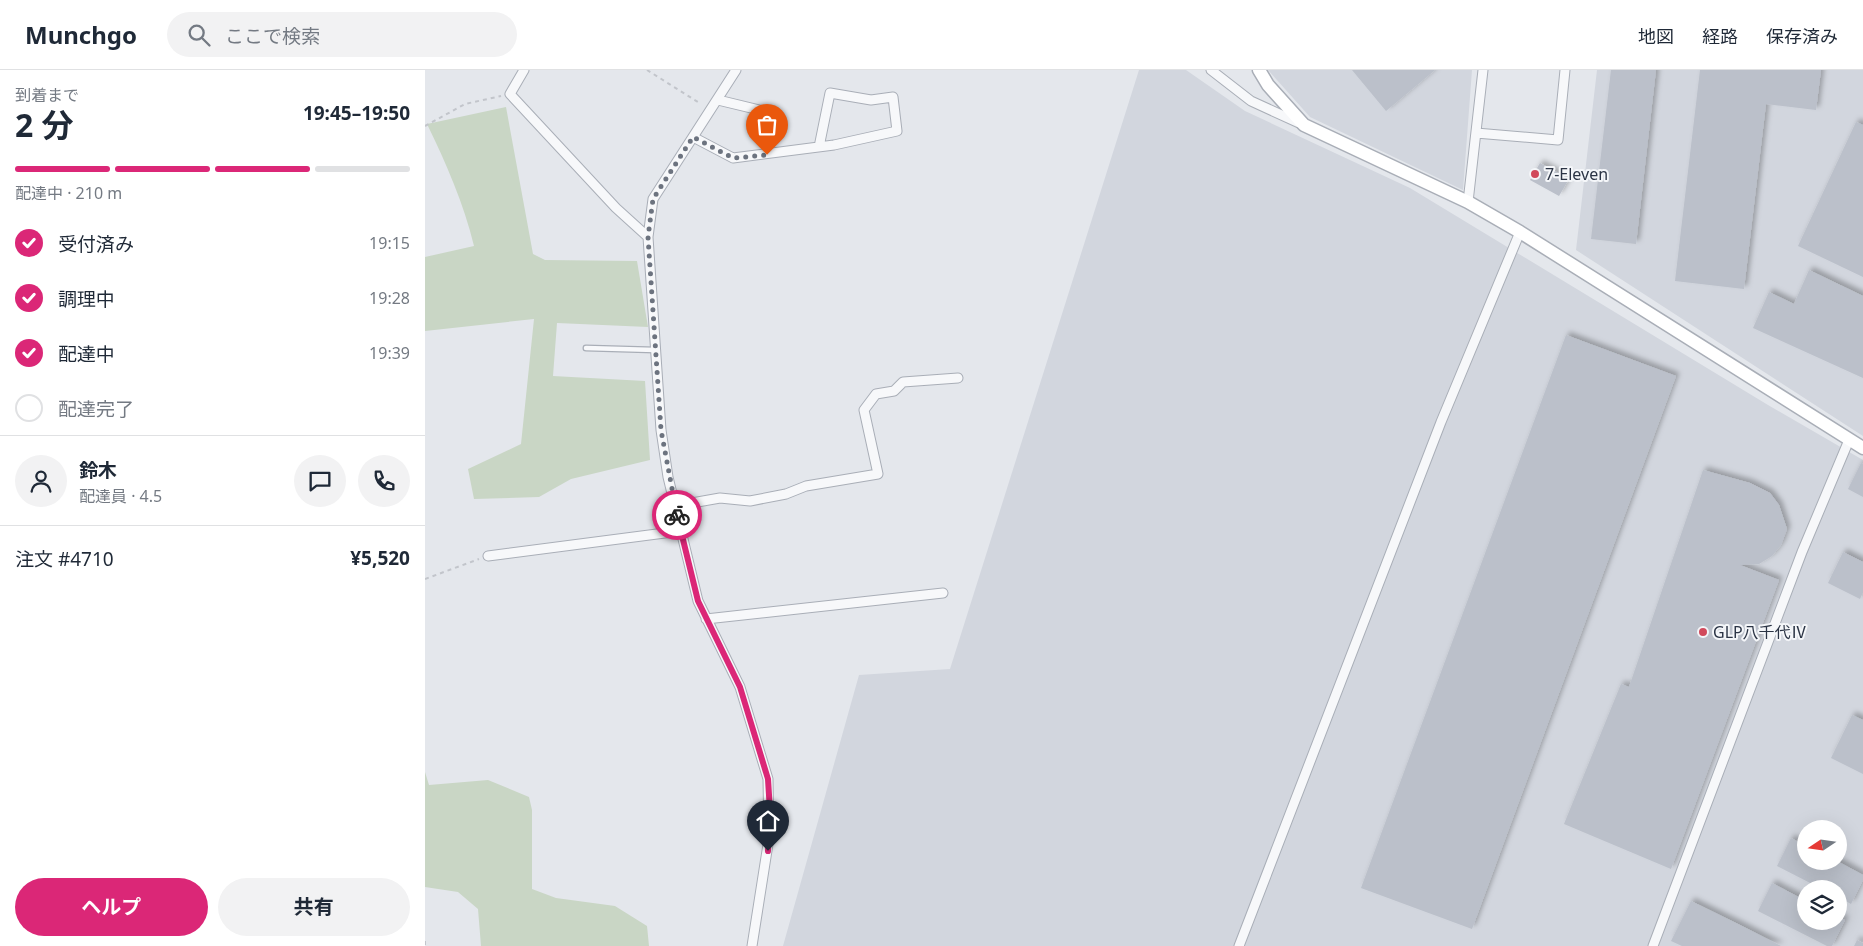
<!DOCTYPE html>
<html lang="ja">
<meta charset="utf-8">
<style>
:root{--surface:#fff;--page:#f2f2f3;--text:#1f2937;--muted:#747a83;--line:#e0e1e3;--accent:#db2777}
body{margin:0;font-family:"Noto Sans","Noto Sans JP",sans-serif;background:var(--page);color:var(--text);height:100vh;display:flex;flex-direction:column;font-size:19px;white-space:nowrap}
*{box-sizing:border-box;margin:0}
p{font-size:16px;color:var(--muted)}
.icon{flex:none;width:28px;height:28px;fill:none;stroke:currentColor;stroke-width:2;stroke-linecap:round;stroke-linejoin:round}
.map{position:relative;flex:1;overflow:hidden}
.panel{display:flex;flex-direction:column;background:var(--surface);width:425px}
.panel>*{flex:none}
.needle{width:32px;rotate:257deg}
.fabs{position:absolute;left:1372px;top:750px;display:grid;gap:10px}
.fabs a{display:grid;place-items:center;width:50px;height:50px;border-radius:50%;background:var(--surface);box-shadow:0 5px 20px #0002;font-size:25px}
.pin{position:absolute;display:grid;place-items:center;width:42px;height:42px;color:#fff;margin:-51px -21px;border-radius:50% 50% 50% 0;rotate:-45deg;box-shadow:0 0 5px #0007}
.pin .icon{rotate:45deg}
.courier{position:absolute;display:grid;place-items:center;width:50px;height:50px;margin:-25px;border:4px solid #db2777;border-radius:50%;background:#fff;color:#222;box-shadow:0 1px 6px #0007}
.headline em{font-style:normal;font-weight:700}
.headline div{display:flex;flex-direction:column-reverse}
.headline{display:flex;align-items:center;justify-content:space-between;height:85px;padding:0 15px}
h1{font-size:32px;font-weight:700;line-height:38px}
.bar{display:grid;grid-template-columns:repeat(4,1fr);gap:8px 5px;align-content:center;height:60px;padding:0 15px}
.bar i{height:6px;border-radius:4px;background:var(--line)}
.bar .active{background:var(--accent)}
.bar p{grid-column:span 4}
.line{display:flex;align-items:center;gap:12px;padding:0 15px;border-top:1px solid var(--line)}
.line div{flex:1}
.round{display:grid;place-items:center;flex:none;width:52px;height:52px;border-radius:26px;background:var(--page)}
ol{padding:0 15px;list-style:none}
li{display:flex;align-items:center;gap:15px;height:55px}
li p{margin-inline-start:auto}
li .icon{padding:5px;border-radius:50%;background:var(--accent);color:#fff;stroke-width:4}
li:last-child{color:var(--muted)}
li i{width:28px;height:28px;border:2px solid var(--line);border-radius:50%}
.cta{display:flex;gap:10px;margin-top:auto;padding:10px 15px}
.cta a{flex:1;height:58px;border-radius:30px;background:var(--accent);color:#fff;font-size:20px;font-weight:700;line-height:58px;text-align:center}
.cta a+a{background:var(--page);color:var(--text)}
header{display:flex;align-items:center;gap:30px;box-sizing:border-box;height:70px;padding:0 25px;background:var(--surface);border-bottom:1px solid var(--line)}
header strong{font-size:24px}
nav{display:flex;gap:28px;margin-inline-start:auto;font-size:18px}
.search{width:350px;height:45px;background:var(--page);display:flex;align-items:center;gap:12px;box-sizing:border-box;padding:0 18px;border-radius:28px;color:var(--muted);font-size:19px}
main{display:flex;flex:1;min-height:0}
.map>svg:first-child{display:block}
.built{fill:#d2d6de;fill-rule:evenodd}
.green{fill:#c9d6c5}
.building{fill:#bbc0ca;filter:url(#shadow)}
.lines{fill:none;stroke-linecap:round;stroke-linejoin:round}
.lane-casing{stroke:#a9aeb7;stroke-width:7}
.street-casing{stroke:#a9aeb7;stroke-width:11}
.secondary-casing{stroke:#a9aeb7;stroke-width:15}
.path{stroke:#c2c5cb;stroke-width:2;stroke-dasharray:4 4;stroke-linecap:butt}
.lane{stroke:#f7f8fa;stroke-width:4.5}
.street{stroke:#f7f8fa;stroke-width:9}
.secondary{stroke:#fff;stroke-width:12}
.done{stroke:#6c737f;stroke-width:5;stroke-dasharray:0 9}
.route{stroke:#db2777;stroke-width:6}
.poi-dot{fill:#d1495b;stroke:#f4f6f9;stroke-width:2}
.labels{text-anchor:middle;dominant-baseline:central;stroke-width:4;stroke-linejoin:round;paint-order:stroke}
.poi-label{font-size:16px;fill:#2b3445;stroke:#f4f6f9;text-anchor:start}
</style>
<header>
<strong>Munchgo</strong>
<div class="search"><svg class="icon" aria-label="search" viewBox="0 0 24 24"><circle cx="10" cy="10" r="6"/><path d="M15 15l6 6"/></svg>ここで検索</div>
<nav><a>地図</a><a>経路</a><a>保存済み</a></nav>
</header>
<main>
<section class="panel">
<div class="headline"><div><h1>2 分</h1><p>到着まで</p></div><em>19:45–19:50</em></div>
<div class="bar"><i class="active"></i><i class="active"></i><i class="active"></i><i></i><p>配達中 · 210 m</p></div>
<ol>
<li><svg class="icon" aria-label="check" viewBox="0 0 24 24"><path d="M5 12l5 5 9-10"/></svg>受付済み<p>19:15</p></li>
<li><svg class="icon" aria-label="check" viewBox="0 0 24 24"><path d="M5 12l5 5 9-10"/></svg>調理中<p>19:28</p></li>
<li><svg class="icon" aria-label="check" viewBox="0 0 24 24"><path d="M5 12l5 5 9-10"/></svg>配達中<p>19:39</p></li>
<li><i></i>配達完了</li>
</ol>
<div class="line" style="height:90px"><a class="round"><svg class="icon" aria-label="person" viewBox="0 0 24 24"><circle cx="12" cy="8" r="4"/><path d="M4 21q1-7 8-7t8 7"/></svg></a><div><b>鈴木</b><p>配達員 · 4.5</p></div><a class="round"><svg class="icon" aria-label="chat" viewBox="0 0 24 24"><path d="M4 5h16v11H9l-5 4z"/></svg></a><a class="round"><svg class="icon" aria-label="phone" viewBox="0 0 24 24"><path d="M5 4h4l2 5-3 2q2 4 5 5l2-3 5 2v4C11 20 4 13 5 4z"/></svg></a></div>
<div class="line" style="height:65px"><div>注文 #4710</div><b>¥5,520</b></div>
<div class="cta"><a>ヘルプ</a><a>共有</a></div>
</section>
<div class="map">
<svg width="1438" height="876" viewBox="0 0 1438 876">
<defs>
<filter id="shadow"><feDropShadow dx="3.5" dy="-3.5" stdDeviation="2.5" flood-color="#0004"/></filter>
</defs>
<rect width="100%" height="100%" fill="#e4e7ec"/>
<!-- built -->
<path class="built" d="M714 0H761L820 41 985 118 1343 335 1438 390V876H358L434 605 525 599ZM1381 759H1414V791H1381ZM1381 819H1414V851H1381Z
M843 0H1047L1038 120 885 47Z
M1172 0H1438V366L1151 180Z"/>
<!-- green -->
<path class="green" d="M81 37 108 184 120 190 212 191 223 257 132 253 128 306 220 311 225 390 146 409 114 427 49 429 43 399 96 374 109 249 0 261V187L49 176C39 134 21 93 2 54Z
M0 702 4 715 63 710 104 727 107 740V819L131 828 190 836 222 856 224 876H56L53 839 33 822 0 817Z"/>
<!-- building -->
<path class="building" d="M927 0H1010L961 41Z
M1186 0H1231L1211 174 1166 169Z
M1275 0H1396L1391 40 1341 34 1319 219 1250 211Z
M1431 52 1438 55V207L1373 176Z
M1115 93 1144 109 1134 126 1105 110Z
M1384 200 1438 226V308L1328 258 1344 222 1369 234Z
M1141 265 1251 306 1047 859 936 818Z
M1436 393 1438 394V427L1423 419Z
M1278 400 1325 413 1345 423 1354 435 1362 459 1356 475 1347 486 1334 494 1315 495 1354 510 1246 799 1139 754 1196 614 1204 617Z
M1418 482 1438 492V522L1435 529 1403 513Z
M1427 645 1438 650V704L1406 688Z
M1366 768 1381 776V791H1412L1438 805V810L1426 834 1414 827V819H1397L1352 796Z
M1347 813 1381 831V851H1414V847L1420 850 1407 876H1402L1333 841Z
M1266 831 1315 855 1356 876H1257L1246 871Z
M1432 870 1438 873V876H1429Z"/>
<g class="lines">
<defs>
<path id="lane" d="M161 278 230 280"/>
<path id="street" d="M99 0 85 24 191 138 223 167
M311 0 228 129 223 167 236 360 243 407 273 531 315 617 343 709 344 768 327 876
M786 0 826 31 874 53
M293 30 343 42
M1051 63 1133 70 1140 0
M268 67 308 88 409 75 472 61 468 27 446 30 405 23 394 77
M1043 132 1058 0
M250 436 295 428 325 431 361 424 381 416 453 404 439 340 451 324 469 321 478 312 533 308
M63 486 255 461
M281 549 518 523
M814 876 1016 352 1095 162
M1228 876 1377 482 1424 370"/>
<path id="secondary" d="M834 0 843 15 879 55 1043 132 1095 162 1438 378"/>
</defs>
<!-- lane casing -->
<use href="#lane" class="lane-casing"/>
<!-- street casing -->
<use href="#street" class="street-casing"/>
<!-- secondary casing -->
<use href="#secondary" class="secondary-casing"/>
<!-- path -->
<path class="path" d="M222 0 276 34
M0 56 40 34 76 26
M0 509 54 489
M0 871V876"/>
<!-- lane -->
<use href="#lane" class="lane"/>
<!-- street -->
<use href="#street" class="street"/>
<!-- secondary -->
<use href="#secondary" class="secondary"/>
</g>
<g class="lines">
<!-- done -->
<path class="done" d="M252 445 236 360 223 167 228 129 268 67 308 88 342 85"/>
<!-- route -->
<path class="route" d="M252 445 273 531 315 617 343 709 345 741 343 781"/>
</g>
<!-- markers -->
<g class="poi-dot">
<circle cx="1110" cy="104" r="5"/>
<circle cx="1278" cy="562" r="5"/>
</g>
<g class="labels">
<!-- poi labels -->
<g class="poi-label">
<text x="1120" y="104">7-Eleven</text>
<text x="1288" y="562">GLP八千代Ⅳ</text>
</g>
</g>
</svg>
<div class="fabs">
<a><svg class="needle" viewBox="-14 -14 28 28"><path d="M0-13l5 13h-10z" fill="#e53935"/><path d="M0 13l5-13h-10z" fill="#747a83"/></svg></a>
<a><svg class="icon" aria-label="layers" viewBox="0 0 24 24"><path d="M12 4l9 5-9 5-9-5zM3 14l9 5 9-5"/></svg></a>
</div>
<div class="pin" style="left:342px;top:85px;background:#ea580c"><svg class="icon" aria-label="bag" viewBox="0 0 24 24"><path d="M5 8h14l-1 12H6zM9 8a3 3 0 0 1 6 0"/></svg></div>
<div class="pin" style="left:343px;top:781px;background:#1f2937"><svg class="icon" aria-label="home" viewBox="0 0 24 24"><path d="M3 11l9-7 9 7M6 9v11h12V9"/></svg></div>
<div class="courier" style="left:252px;top:445px"><svg class="icon" aria-label="bike" viewBox="0 0 24 24"><circle cx="6" cy="16" r="4"/><circle cx="18" cy="16" r="4"/><path d="M6 16l4-8h5l3 8M10 8l3 8H6M13 5h3"/></svg></div>
</div>
</main>
